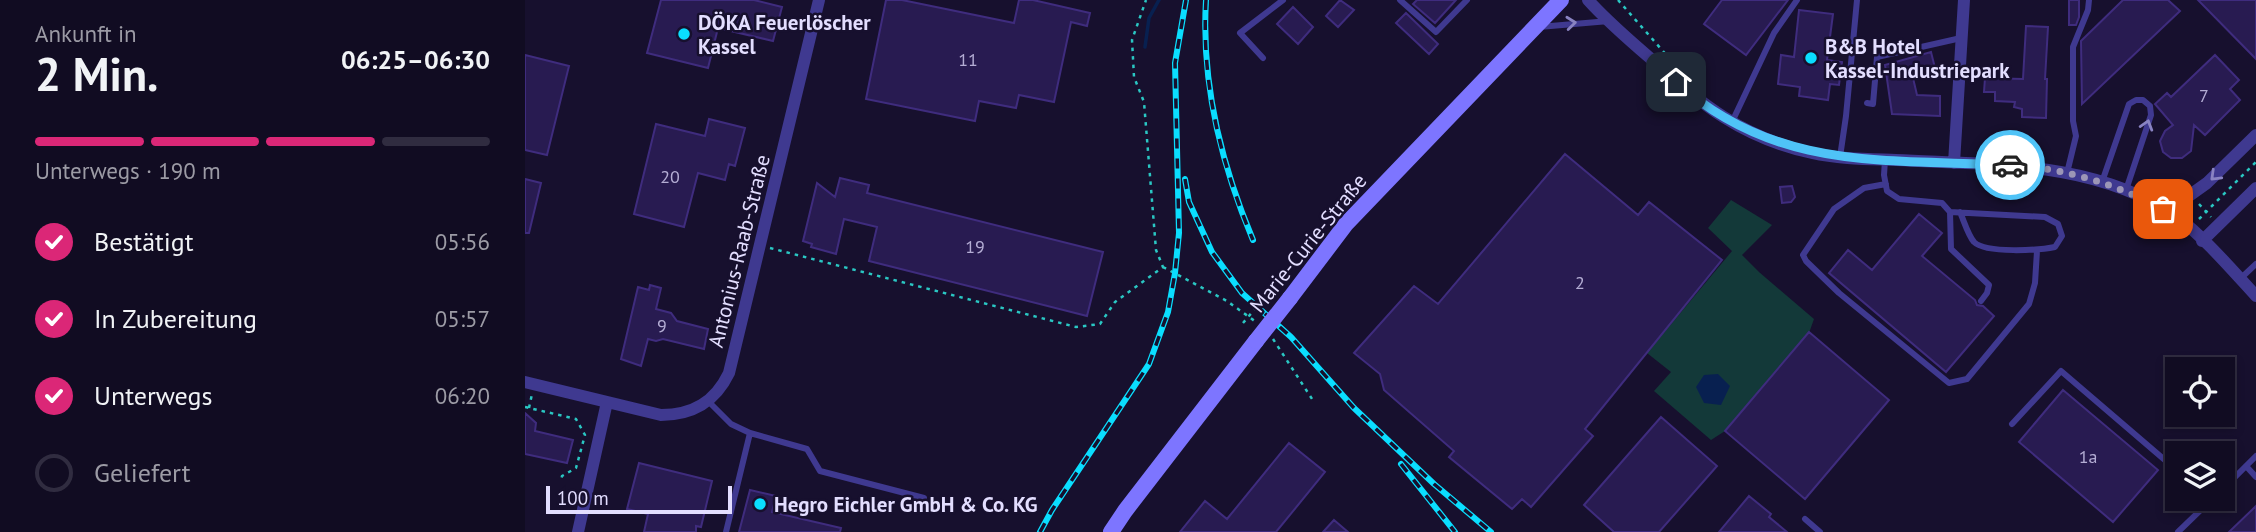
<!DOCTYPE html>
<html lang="de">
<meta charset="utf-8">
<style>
:root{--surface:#110c22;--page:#1e1a2f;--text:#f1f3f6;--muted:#9c9ba5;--line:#302c40;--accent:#db2777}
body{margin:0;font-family:"PT Sans",sans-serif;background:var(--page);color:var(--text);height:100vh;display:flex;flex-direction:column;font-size:26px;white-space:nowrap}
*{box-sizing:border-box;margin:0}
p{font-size:23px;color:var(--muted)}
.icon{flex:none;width:38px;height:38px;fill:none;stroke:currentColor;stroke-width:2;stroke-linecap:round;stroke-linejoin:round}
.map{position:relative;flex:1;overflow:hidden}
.drawer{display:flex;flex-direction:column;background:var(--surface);width:525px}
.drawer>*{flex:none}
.controls{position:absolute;left:1640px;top:357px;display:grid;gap:14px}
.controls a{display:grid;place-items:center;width:70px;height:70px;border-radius:0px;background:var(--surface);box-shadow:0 4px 10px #0003,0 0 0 2px var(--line);font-size:35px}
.scale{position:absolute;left:21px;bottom:18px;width:186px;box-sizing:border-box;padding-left:7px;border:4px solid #e3deff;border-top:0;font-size:19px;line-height:24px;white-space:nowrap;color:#e3deff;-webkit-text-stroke:5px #17102e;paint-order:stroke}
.pin{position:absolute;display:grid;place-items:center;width:60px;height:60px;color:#fff;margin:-30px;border-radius:14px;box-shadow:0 4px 10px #0006}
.courier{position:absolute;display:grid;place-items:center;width:70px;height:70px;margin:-35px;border:5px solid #4fc3f7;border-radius:50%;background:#fff;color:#222;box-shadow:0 2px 9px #0007}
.headline em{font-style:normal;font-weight:700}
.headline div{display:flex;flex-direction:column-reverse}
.headline{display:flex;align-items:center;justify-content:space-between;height:119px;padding:0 35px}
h1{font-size:46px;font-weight:700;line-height:52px}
.bar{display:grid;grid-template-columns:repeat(4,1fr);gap:10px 7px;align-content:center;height:84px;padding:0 35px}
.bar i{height:9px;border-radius:5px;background:var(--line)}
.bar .on{background:var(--accent)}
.bar p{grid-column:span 4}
ol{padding:0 35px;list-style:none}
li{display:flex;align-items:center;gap:21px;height:77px}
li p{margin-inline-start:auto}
li .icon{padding:7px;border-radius:50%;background:var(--accent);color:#fff;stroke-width:4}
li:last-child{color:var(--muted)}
li i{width:38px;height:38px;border:4px solid var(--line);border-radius:50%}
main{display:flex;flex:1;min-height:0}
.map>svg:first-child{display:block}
.green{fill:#133939}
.water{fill:#082050}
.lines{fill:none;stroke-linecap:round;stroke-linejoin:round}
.stream{stroke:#082050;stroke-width:3.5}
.building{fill:#281b51;stroke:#3f2c7e;stroke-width:2}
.path{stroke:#2ac7c3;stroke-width:2.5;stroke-dasharray:3.5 5;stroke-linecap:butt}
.lane{stroke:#3f3990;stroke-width:6}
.street{stroke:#3f3990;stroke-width:12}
.secondary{stroke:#7d75ff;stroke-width:16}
.rail-casing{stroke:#0adeff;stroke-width:6}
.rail{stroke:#17102e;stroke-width:3.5;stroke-dasharray:10;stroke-linecap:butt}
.path-bridge{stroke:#2ac7c3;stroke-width:2.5;stroke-dasharray:3.5 5;stroke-linecap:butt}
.secondary-bridge{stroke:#7d75ff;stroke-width:16}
.oneway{stroke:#8983c2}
.done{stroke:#9c96b6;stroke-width:7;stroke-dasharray:0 12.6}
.route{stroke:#4fc3f7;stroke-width:9}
.poi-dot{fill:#0adeff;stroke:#17102e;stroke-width:2.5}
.labels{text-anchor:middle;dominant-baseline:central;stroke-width:5;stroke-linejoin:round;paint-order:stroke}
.number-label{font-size:18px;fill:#b4add4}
.poi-label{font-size:21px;font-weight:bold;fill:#e3deff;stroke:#17102e;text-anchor:start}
.street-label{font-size:21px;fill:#e3deff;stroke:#17102e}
</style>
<main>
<section class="drawer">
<div class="headline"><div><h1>2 Min.</h1><p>Ankunft in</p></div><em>06:25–06:30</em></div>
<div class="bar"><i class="on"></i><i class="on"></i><i class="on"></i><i></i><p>Unterwegs · 190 m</p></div>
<ol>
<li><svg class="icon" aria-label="check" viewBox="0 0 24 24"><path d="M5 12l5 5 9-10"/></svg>Bestätigt<p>05:56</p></li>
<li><svg class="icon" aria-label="check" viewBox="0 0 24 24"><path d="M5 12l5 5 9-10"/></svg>In Zubereitung<p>05:57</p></li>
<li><svg class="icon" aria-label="check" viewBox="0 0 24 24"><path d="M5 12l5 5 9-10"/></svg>Unterwegs<p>06:20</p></li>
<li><i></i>Geliefert</li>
</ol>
</section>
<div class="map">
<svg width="1731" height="532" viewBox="0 0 1731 532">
<rect width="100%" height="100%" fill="#17102e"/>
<!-- green -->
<path class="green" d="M1206 200 1247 225 1217 255 1234 272 1289 319 1284 333 1200 431 1186 440 1129 391 1146 372 1122 353 1207 251 1183 228Z"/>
<!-- water -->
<path class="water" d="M1193 374 1205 386 1196 405 1179 403 1171 387 1179 375Z"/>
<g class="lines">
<!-- stream -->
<path class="stream" d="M620 47 624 18 634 0"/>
</g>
<!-- building -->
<path class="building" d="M136 0H229L257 7 248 41 193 28 183 68 122 53Z
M361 0H377L489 23 494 0H508L565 13 562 26 546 22 529 102 494 95 491 108 454 101 450 121 341 99Z
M815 0 829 10 813 27 801 16Z
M892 0H931L910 23 888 4Z
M1197 0H1263L1221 55 1179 24Z
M1544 0H1554V17L1551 25H1544Z
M1598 0H1643L1655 11 1557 104 1556 41Z
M1673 0H1731V59Z
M768 7 788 27 773 44 752 24Z
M1274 10 1308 14 1302 60 1317 62 1314 85 1305 84 1303 100 1274 96 1275 87 1253 84 1256 55 1269 57Z
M881 13 913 44 904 54 871 23Z
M1501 26 1523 27 1520 79H1522L1521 118 1497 117V109L1489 107 1490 102 1470 101V92H1459L1460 78 1498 79Z
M1406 52 1411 72 1388 78 1392 95 1415 96V116L1367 114 1360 65Z
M0 55 44 66 22 155 0 150Z
M1690 55 1714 80 1705 89 1715 100 1680 135 1669 125 1666 151 1657 158H1646L1638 152 1635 141 1640 131 1648 125 1630 104 1642 93 1646 97Z
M184 119 220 128 210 166 204 164 200 180 173 173 159 227 109 214 131 124 180 136Z
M1040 154 1113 215 1124 202 1197 260 1060 429 1068 436 1006 507 997 499 987 509 924 457 929 451 859 390 855 374 829 353 889 286 913 304Z
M315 178 344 185 342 193 578 252 562 316 344 261 352 227 319 219 311 254 286 247 287 244 278 241 292 183 310 197Z
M0 179 16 183 4 233H0Z
M1267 186 1270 197 1266 202 1257 203 1255 187Z
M1394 214 1417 233 1397 256 1450 300 1452 305 1458 306 1469 316 1421 372 1304 273 1323 250 1347 270Z
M125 285 136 288 131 309 146 313 152 321 183 329 179 349 138 339 131 341 123 339 116 366 96 359 113 287 124 290Z
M1284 332 1364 400 1280 499 1200 431Z
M1538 390 1633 470 1588 522 1494 442Z
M0 413 11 423 10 431 48 440 42 463 0 454Z
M1136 417 1192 466 1134 532H1089L1059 505Z
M764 443 800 472 751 532H655L680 501 702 519Z
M114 463 187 481 176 527 171 526V532H119L123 514 102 509Z
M225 490 251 496 247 512 316 528 315 532H214Z
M1224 496 1246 514 1244 517 1262 532H1194Z
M1731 506V532H1704Z
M809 520 823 532H798Z"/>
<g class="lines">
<!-- path -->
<path class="path" d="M1093 0 1144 58
M1674 204 1686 217
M1674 219 1731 162
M245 248 551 327 575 324 590 302 638 267 631 250 619 102 609 77 607 40 621 0
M638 267 702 301 731 322
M748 339 789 402
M0 407 51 419 60 435 51 468 37 476 36 481
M4 408 7 394"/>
<!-- lane -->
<path class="lane" d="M875 0 911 32 942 0
M1014 27 1084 21
M738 58 715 33 758 0
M1342 103 1348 104 1352 57 1436 38
M1207 122 1249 33 1272 0
M1315 157 1321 116 1332 0
M1360 160 1359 175 1362 191 1374 199 1417 203 1425 212 1426 249 1464 285 1462 293 1456 301
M1542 173 1551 136 1548 121V47L1563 10 1564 0
M1577 182 1604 104 1611 100H1618L1625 106 1626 115 1601 190
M1361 184 1339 188 1309 209 1278 255 1281 261 1314 293 1424 383 1442 379 1504 304 1510 283 1512 251
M1425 212 1520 217 1533 224 1537 236 1530 247C1515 250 1461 254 1449 242 1443 235 1439 221 1435 212
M1715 279 1731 264
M184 402 206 424 225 433 282 449 295 471 399 498
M1487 424 1536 371 1648 467 1652 466
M1721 466 1731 477
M1698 489 1731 456
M1280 519 1295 532
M201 532 225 433
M1653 532 1687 499"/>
<!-- street -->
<path class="street" d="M1063 0C1082 21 1104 40 1125 58 1175 104 1218 138 1287 153 1314 159 1343 159 1371 160 1466 165 1570 160 1652 217 1677 235 1709 272 1731 296
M1429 163 1439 0
M1646 214 1661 198 1682 183 1731 135
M1677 241 1731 188
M0 382 136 415C168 415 190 402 204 373L294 0
M53 532 82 402"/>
<!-- secondary -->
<path class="secondary" d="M765 298 821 224 1036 0
M586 532 600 511 731 341"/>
<defs>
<path id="rail" d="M681 0C676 83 696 164 728 240
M660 179 664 202 687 252 717 293 766 337 829 408 909 484 966 532
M876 464 930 532
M515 532 527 510 624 364 643 312 650 273 654 233 650 63 661 0"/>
</defs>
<!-- rail casing -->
<use href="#rail" class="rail-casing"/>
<!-- rail -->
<use href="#rail" class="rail"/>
<!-- path-bridge -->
<path class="path-bridge" d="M718 323 741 296"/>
<!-- secondary-bridge -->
<path class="secondary-bridge" d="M731 341 765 298"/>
</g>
<!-- one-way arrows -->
<defs><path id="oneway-chevron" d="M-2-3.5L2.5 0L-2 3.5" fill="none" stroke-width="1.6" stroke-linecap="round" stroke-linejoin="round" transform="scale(1.75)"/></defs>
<g class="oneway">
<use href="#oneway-chevron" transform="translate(1046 23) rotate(-6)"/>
<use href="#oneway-chevron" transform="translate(1622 125) rotate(-73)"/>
<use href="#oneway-chevron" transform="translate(1690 176) rotate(136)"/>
</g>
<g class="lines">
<!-- done -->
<path class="done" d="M1485 165C1540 168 1590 184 1638 209"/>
<!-- route -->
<path class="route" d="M1151 82C1251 172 1361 159 1485 165"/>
</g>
<!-- markers -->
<g class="poi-dot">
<circle cx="159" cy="34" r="7"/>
<circle cx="1286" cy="58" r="7"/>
<circle cx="235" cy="504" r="7"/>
</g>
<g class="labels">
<!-- number labels -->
<g class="number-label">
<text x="443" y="59">11</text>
<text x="1679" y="95">7</text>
<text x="145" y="176">20</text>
<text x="450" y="246">19</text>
<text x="1055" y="282">2</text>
<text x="137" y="325">9</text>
<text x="1563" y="456">1a</text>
</g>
<!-- poi labels -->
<g class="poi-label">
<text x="173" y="22">DÖKA Feuerlöscher<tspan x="173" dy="24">Kassel</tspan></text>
<text x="1300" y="46">B&amp;B Hotel<tspan x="1300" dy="24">Kassel-Industriepark</tspan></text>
<text x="249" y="504">Hegro Eichler GmbH &amp; Co. KG</text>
</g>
<!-- street labels -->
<g class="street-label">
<text transform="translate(783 243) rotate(-51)">Marie-Curie-Straße</text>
<text transform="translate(214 251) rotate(-76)">Antonius-Raab-Straße</text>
</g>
</g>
</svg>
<div class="controls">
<a><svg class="icon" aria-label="locate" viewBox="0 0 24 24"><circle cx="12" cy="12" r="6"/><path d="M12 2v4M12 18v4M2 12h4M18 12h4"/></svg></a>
<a><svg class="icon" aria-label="layers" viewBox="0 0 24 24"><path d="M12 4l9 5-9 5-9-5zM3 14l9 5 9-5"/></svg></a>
</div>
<div class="scale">100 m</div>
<div class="pin" style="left:1638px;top:209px;background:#ea580c"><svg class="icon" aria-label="bag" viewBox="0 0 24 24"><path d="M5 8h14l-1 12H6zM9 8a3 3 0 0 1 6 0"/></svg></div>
<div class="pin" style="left:1151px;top:82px;background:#1f2937"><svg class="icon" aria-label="home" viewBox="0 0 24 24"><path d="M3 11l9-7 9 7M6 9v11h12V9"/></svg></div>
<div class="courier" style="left:1485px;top:165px"><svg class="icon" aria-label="car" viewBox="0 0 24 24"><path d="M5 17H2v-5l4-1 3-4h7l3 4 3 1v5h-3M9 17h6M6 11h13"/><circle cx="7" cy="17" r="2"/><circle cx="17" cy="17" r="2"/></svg></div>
</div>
</main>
